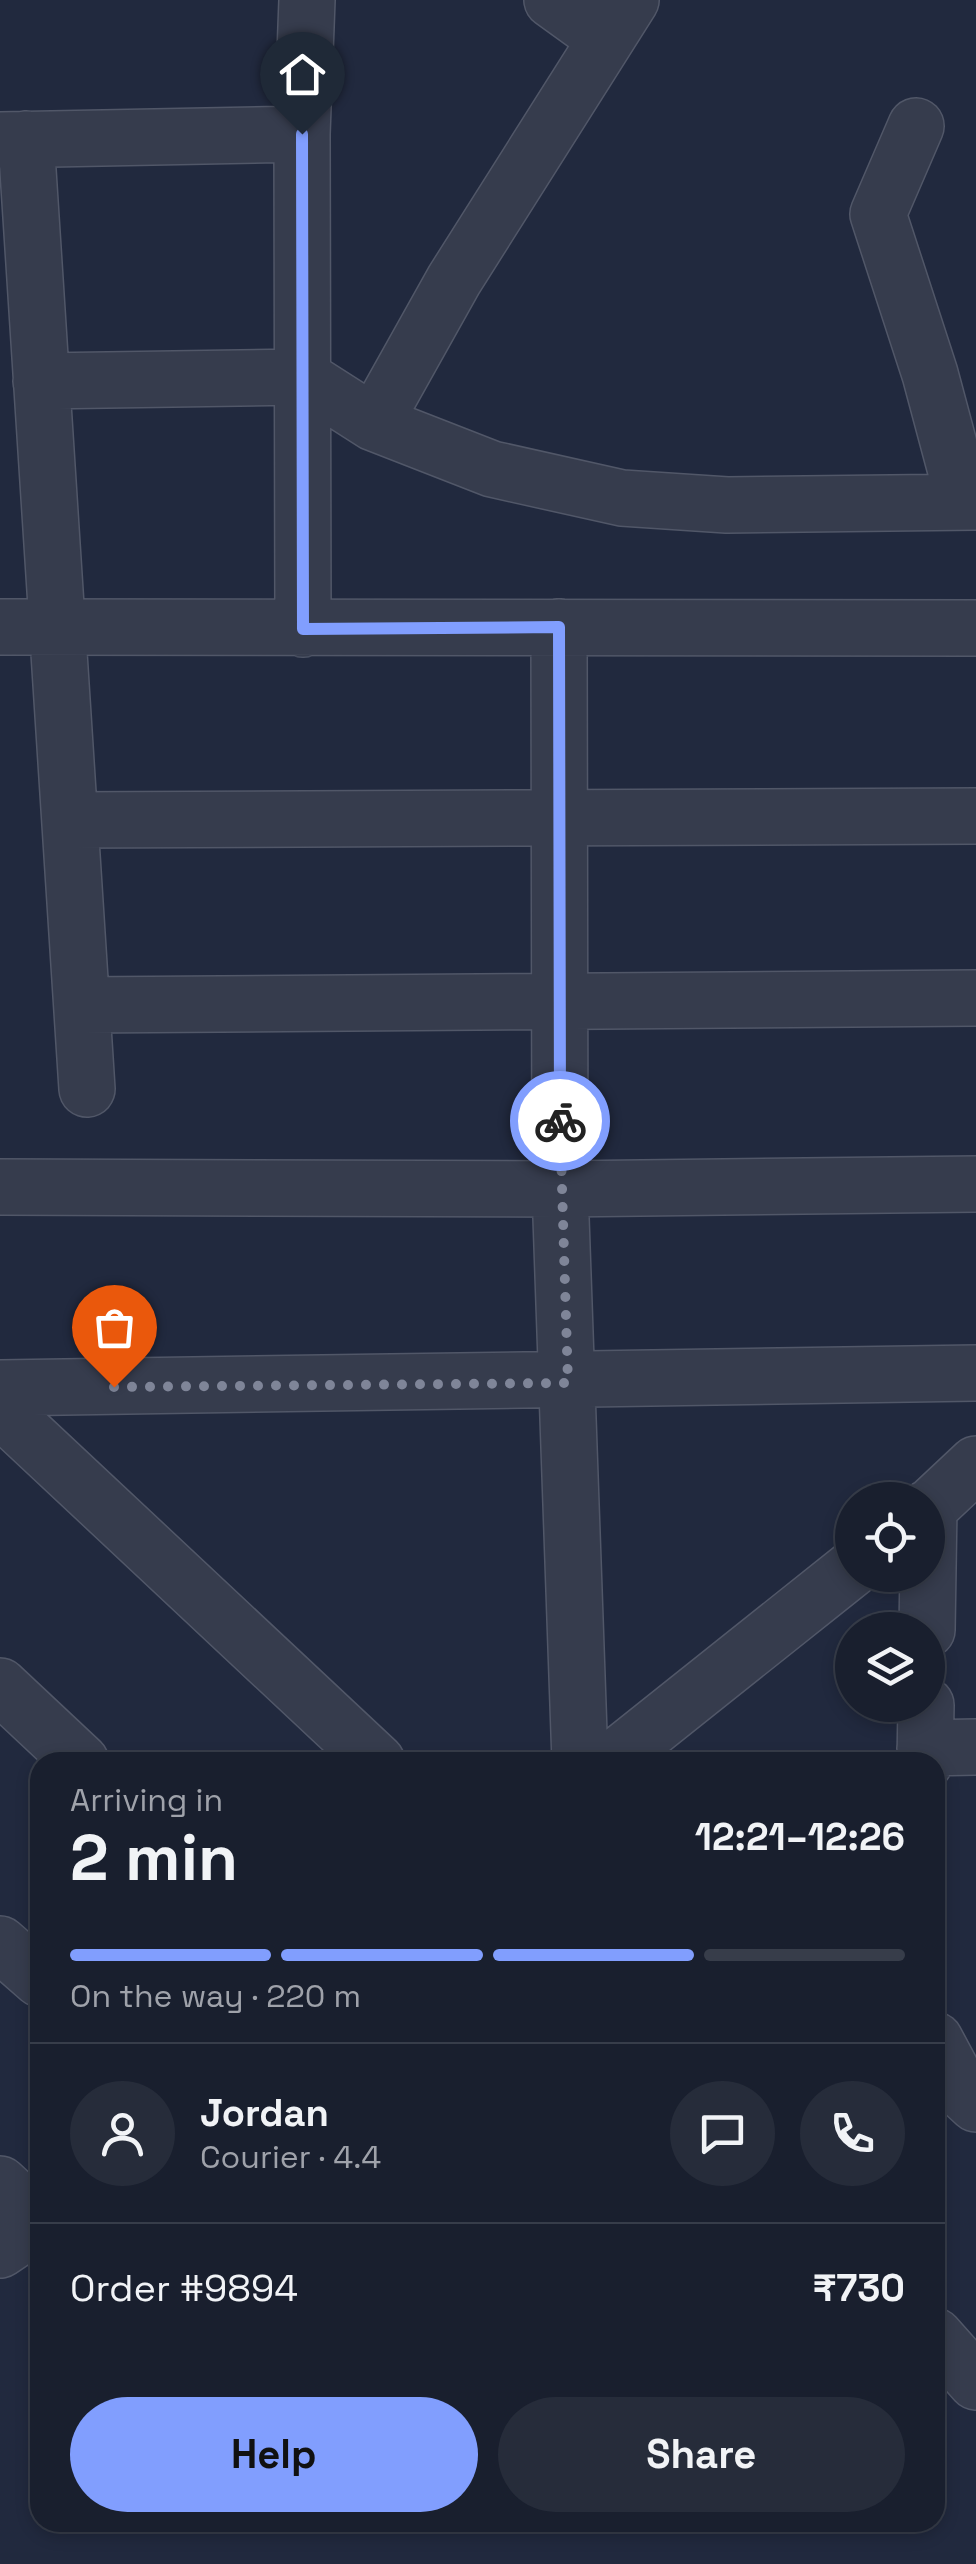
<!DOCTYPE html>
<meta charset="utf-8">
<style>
:root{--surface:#191f2e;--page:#262c3a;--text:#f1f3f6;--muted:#9fa2aa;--line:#373d4a;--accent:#819efe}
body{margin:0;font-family:"Space Grotesk",sans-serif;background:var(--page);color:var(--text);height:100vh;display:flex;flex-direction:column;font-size:38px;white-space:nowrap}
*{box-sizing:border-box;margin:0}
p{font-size:32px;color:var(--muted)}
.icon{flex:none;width:55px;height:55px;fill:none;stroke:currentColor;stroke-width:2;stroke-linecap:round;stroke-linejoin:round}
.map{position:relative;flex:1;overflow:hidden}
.drawer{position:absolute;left:30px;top:1752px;width:915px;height:780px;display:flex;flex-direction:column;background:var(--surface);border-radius:30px;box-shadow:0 5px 15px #0003,0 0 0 2px var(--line)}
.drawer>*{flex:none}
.fabs{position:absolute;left:835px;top:1482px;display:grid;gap:20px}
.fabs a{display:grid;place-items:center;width:110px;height:110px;border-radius:50%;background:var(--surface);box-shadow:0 5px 15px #0003,0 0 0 2px var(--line);font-size:50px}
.pin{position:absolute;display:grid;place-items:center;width:85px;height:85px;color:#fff;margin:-102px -42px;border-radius:50% 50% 50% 0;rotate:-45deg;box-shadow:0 0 10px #0007}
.pin .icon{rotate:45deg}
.courier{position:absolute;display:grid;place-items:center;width:100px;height:100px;margin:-50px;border:8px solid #819efe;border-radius:50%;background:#fff;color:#222;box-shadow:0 2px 12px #0007}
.summary em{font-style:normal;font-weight:600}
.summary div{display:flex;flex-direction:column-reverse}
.summary{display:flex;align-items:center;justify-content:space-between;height:170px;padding:0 40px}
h1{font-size:65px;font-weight:600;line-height:75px}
.bar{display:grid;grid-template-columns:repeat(4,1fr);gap:15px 10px;align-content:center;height:120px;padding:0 40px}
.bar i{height:12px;border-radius:8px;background:var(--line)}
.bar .on{background:var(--accent)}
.bar p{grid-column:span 4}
.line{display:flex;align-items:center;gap:25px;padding:0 40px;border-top:2px solid var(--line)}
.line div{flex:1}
.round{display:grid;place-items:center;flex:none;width:105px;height:105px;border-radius:52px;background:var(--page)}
.primary-button{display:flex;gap:20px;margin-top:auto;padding:20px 40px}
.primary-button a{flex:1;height:115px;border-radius:60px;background:var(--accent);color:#111;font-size:40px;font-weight:600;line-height:115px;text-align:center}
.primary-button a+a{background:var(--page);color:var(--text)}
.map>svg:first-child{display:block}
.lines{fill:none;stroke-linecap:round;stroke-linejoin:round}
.minor-casing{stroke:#515768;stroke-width:58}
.minor{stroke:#363c4d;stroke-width:55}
.done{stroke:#7f8598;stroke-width:10;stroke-dasharray:0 18}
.route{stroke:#819efe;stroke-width:12}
</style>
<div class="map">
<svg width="976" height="2564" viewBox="0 0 976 2564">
<rect width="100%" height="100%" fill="#21293e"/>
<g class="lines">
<defs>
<path id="minor" d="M552 0 606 39
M916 126 878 214 930 374 964 501
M26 139 87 1089
M0 140 302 134
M41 381 302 377 374 423 492 469 622 498 727 505 976 502
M374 423 454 280 631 0
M0 627 976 628
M559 627 560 1189 580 1762
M303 629 302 134 307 0
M70 820 976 816
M82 1005 976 998
M0 1187 560 1189 976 1184
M0 1388 976 1373
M0 1409 377 1762
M928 1509 976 1464
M927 1630 929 1507
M0 1686 81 1762
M925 1748 976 1747
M610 1762 852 1569
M925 1762 926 1705
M0 1944 40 1979
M935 2040 963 2092 976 2104
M0 2184 40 2221
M0 2250 40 2223
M935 2336 976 2382"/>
</defs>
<!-- minor casing -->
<use href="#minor" class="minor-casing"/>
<!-- minor -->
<use href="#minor" class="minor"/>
</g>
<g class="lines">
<!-- done -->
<path class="done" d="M114 1387 568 1383 560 1121"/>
<!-- route -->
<path class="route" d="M302 134 303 629 559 627 560 1121"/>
</g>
</svg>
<div class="fabs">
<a><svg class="icon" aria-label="locate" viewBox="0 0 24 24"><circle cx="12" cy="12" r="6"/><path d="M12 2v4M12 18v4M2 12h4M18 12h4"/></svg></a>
<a><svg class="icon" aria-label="layers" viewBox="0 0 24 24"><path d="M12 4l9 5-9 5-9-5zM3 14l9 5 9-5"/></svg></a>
</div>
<div class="pin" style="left:114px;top:1387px;background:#ea580c"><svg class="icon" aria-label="bag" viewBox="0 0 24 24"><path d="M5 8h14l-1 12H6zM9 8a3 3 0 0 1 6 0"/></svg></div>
<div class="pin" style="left:302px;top:134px;background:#1f2937"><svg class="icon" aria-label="home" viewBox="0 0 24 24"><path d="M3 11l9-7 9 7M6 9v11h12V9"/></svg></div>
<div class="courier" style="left:560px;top:1121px"><svg class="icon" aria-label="bike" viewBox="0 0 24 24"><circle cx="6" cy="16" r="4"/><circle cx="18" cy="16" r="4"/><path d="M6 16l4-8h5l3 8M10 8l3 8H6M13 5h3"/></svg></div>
<section class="drawer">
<div class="summary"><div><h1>2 min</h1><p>Arriving in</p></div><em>12:21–12:26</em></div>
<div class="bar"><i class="on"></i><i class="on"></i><i class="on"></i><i></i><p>On the way · 220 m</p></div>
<div class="line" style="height:180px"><a class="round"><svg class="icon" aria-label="person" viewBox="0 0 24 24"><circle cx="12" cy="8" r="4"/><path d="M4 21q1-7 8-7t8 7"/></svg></a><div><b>Jordan</b><p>Courier · 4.4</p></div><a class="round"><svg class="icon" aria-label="chat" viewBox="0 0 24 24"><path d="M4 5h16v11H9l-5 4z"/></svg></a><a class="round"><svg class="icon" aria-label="phone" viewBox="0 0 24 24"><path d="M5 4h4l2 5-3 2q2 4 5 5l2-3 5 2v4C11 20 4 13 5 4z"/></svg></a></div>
<div class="line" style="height:130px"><div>Order #9894</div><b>₹730</b></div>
<div class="primary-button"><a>Help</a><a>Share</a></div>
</section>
</div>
